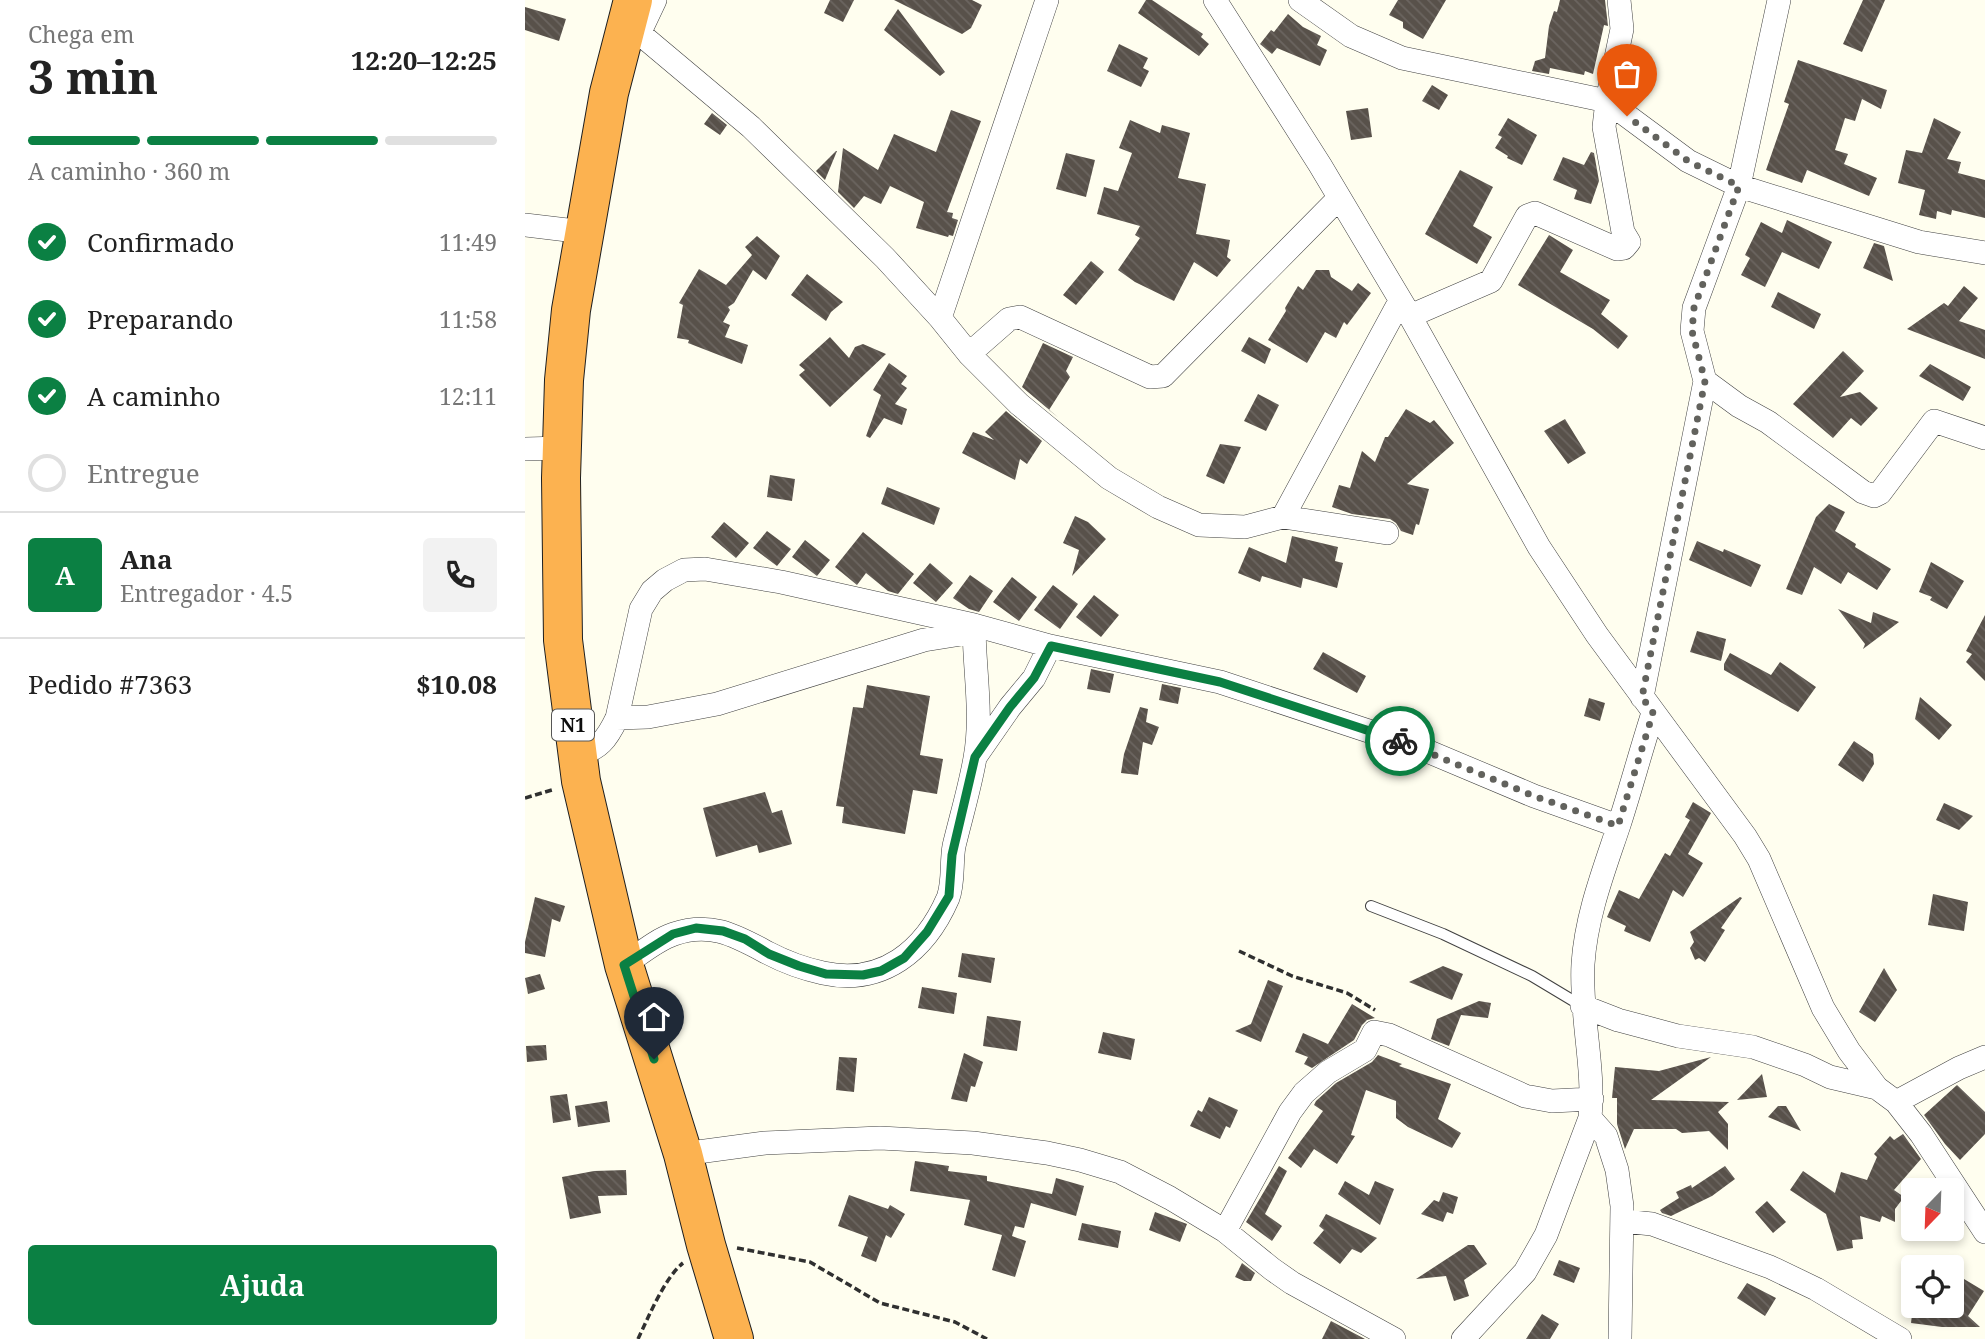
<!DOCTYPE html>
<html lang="pt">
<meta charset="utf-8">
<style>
:root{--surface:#fff;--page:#f2f2f2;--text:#222;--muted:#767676;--line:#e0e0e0;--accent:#0b8043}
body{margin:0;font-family:"Noto Serif",serif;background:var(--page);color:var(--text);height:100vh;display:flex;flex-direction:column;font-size:26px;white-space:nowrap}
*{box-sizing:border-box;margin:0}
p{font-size:23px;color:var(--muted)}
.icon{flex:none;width:38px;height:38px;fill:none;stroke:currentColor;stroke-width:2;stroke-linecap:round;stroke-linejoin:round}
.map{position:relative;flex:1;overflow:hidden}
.details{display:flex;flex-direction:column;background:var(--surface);width:525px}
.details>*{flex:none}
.needle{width:46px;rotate:203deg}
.fabs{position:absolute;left:1376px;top:1178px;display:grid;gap:14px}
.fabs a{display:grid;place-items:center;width:63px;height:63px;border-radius:7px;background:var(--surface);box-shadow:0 4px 10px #0003;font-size:35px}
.pin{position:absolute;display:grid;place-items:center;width:60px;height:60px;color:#fff;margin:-72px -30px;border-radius:50% 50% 50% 0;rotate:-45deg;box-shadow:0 0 7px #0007}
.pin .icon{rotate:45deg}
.courier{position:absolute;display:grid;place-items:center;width:70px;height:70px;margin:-35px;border:5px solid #0b8043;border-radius:50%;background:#fff;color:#222;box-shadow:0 2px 9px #0007}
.head em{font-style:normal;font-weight:700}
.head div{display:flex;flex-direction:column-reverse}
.head{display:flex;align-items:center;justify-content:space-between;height:119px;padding:0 28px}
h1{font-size:46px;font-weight:700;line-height:52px}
.bar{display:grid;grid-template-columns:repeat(4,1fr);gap:10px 7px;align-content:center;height:84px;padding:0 28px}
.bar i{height:9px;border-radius:5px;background:var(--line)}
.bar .active{background:var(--accent)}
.bar p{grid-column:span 4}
.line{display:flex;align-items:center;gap:18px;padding:0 28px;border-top:2px solid var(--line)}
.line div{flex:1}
.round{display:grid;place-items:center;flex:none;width:74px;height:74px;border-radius:7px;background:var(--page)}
ol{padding:0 28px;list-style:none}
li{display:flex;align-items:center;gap:21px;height:77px}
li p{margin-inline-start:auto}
li .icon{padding:7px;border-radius:50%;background:var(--accent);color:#fff;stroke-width:4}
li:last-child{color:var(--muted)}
li i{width:38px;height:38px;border:4px solid var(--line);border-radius:50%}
.cta{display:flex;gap:14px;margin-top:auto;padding:14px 28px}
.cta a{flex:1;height:80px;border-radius:7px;background:var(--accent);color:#fff;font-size:28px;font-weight:700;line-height:80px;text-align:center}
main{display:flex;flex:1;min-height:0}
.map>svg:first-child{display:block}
.building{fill:url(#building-back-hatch)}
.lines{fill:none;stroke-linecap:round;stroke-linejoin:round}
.lane-casing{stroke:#414141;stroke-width:12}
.street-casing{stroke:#414141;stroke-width:24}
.highway-casing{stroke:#1f1f1f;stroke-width:40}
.path{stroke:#303030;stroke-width:3.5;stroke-dasharray:7 3.5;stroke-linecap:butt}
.lane{stroke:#fff;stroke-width:10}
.street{stroke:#fff;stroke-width:23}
.highway{stroke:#fcb250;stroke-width:38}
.done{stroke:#62625d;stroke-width:7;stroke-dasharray:0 12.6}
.route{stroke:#0b8043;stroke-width:9}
.labels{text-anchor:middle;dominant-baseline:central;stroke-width:7;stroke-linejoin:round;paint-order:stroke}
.shield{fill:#fff;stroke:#565656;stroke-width:2}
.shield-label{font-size:19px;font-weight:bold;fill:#0e0e0e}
</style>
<main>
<section class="details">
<div class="head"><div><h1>3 min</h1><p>Chega em</p></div><em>12:20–12:25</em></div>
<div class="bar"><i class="active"></i><i class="active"></i><i class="active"></i><i></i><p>A caminho · 360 m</p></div>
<ol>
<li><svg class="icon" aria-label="check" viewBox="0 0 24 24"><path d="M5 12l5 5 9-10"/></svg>Confirmado<p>11:49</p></li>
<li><svg class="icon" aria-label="check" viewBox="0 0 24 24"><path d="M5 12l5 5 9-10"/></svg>Preparando<p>11:58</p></li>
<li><svg class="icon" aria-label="check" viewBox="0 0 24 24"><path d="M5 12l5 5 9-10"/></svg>A caminho<p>12:11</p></li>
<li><i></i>Entregue</li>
</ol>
<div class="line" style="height:126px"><b class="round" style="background:var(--accent);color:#fff">A</b><div><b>Ana</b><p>Entregador · 4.5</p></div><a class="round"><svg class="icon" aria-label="phone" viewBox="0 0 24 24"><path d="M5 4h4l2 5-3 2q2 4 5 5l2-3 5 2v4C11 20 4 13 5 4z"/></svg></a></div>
<div class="line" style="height:91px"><div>Pedido #7363</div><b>$10.08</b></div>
<div class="cta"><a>Ajuda</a></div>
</section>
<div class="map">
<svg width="1460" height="1339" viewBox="0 0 1460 1339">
<defs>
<pattern id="building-back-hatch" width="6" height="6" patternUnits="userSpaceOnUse" patternTransform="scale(1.75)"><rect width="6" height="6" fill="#58514a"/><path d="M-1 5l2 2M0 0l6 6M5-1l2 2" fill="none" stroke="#6b6560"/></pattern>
</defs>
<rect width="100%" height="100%" fill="#fffeef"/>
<!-- building -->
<path class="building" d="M305 0H329L318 22 299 13Z
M369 0H447L457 5 446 28 437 34Z
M621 0H627L678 34 676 37 684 44 674 56 613 13Z
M873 0H921L898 39 878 28V22L864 15Z
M1035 0H1080L1083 26 1079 25 1068 74 1060 71 1059 75 1025 68 1024 74 1007 71 1010 61 1020 58 1024 26 1029 11 1032 12Z
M1338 0H1360L1337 52 1318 44Z
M0 7 41 19 34 41 0 30Z
M373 9 420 72 415 76 359 30Z
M763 14 778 27 796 36 792 45 802 50 795 66 752 48 747 54 735 44 746 30 749 32Z
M594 44 623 58 618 68 624 71 616 87 582 71Z
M1273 60 1362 90 1356 109 1337 99 1330 121 1320 118 1310 150 1323 154 1319 164 1352 178 1344 196 1282 170 1277 183 1241 170 1264 104 1259 102Z
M907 85 923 95 914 110 897 101Z
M843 108 847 137 826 140 821 111Z
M426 110 456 121 422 212 428 213 427 218 433 220 428 236 424 235 423 237 391 228 399 202 365 186 356 204 339 196 329 208 313 192 318 148 353 170 369 134 411 152Z
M187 113 202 125 195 135 179 124Z
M983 118 1012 135 997 165 982 158 983 156 970 148 977 137 973 135Z
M1409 118 1436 132 1422 159 1436 162 1433 173 1460 180V218L1427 210 1426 215 1412 211 1411 219 1394 215 1400 190 1373 183 1381 150 1397 153Z
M605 120 635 133 637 125 665 133 653 178 681 184 671 234 705 240 702 257 706 260 692 277 669 262 649 301 610 282 593 270 615 238 610 235 615 226 572 214 579 187 593 191 607 153 594 148Z
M311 151H312L300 180 291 171Z
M1066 152 1069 153 1074 181 1066 204 1049 199 1052 190 1028 180 1038 157 1059 165Z
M541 153 570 160 561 197 531 189Z
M935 170 968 187 948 226 967 237 952 264 900 234Z
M1262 220 1307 242 1294 269 1257 252 1240 287 1216 275 1225 258 1220 255 1236 222 1257 233Z
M1024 235 1048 250 1035 272 1085 300 1076 314 1103 336 1093 349 1068 329 993 285Z
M232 236 255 256 241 280 228 270 209 303 203 307 205 310 198 322 205 325 200 337 223 345 217 364 163 343 164 340 152 338 158 305 154 303 174 269 201 285 227 255 220 247Z
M1349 243 1359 246 1368 281 1338 268Z
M566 261 579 272 551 305 538 295Z
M791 270H804L806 277 827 291 833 283 846 293 822 325 819 322 811 338 800 332 782 363 743 340 761 311 760 308 773 286 778 290Z
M282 274 318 302 306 312 301 321 266 295Z
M1439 286 1453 298 1434 321 1460 330V359L1382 329 1419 303 1423 306Z
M1253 292 1296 314 1289 329 1246 307Z
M305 337 324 358 330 347 338 344 361 354 305 407 274 375 280 370 274 365Z
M724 337 746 349 740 364 716 351Z
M518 343 548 357 541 371 545 377 524 410 534 418 497 387Z
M1318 351 1339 371 1315 397 1335 392 1353 408 1336 426 1326 418 1308 438 1268 404Z
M364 363 382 376 376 384 382 388 370 404 382 409 377 425 359 418 345 438 341 436 356 395 348 390Z
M1405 364 1446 387 1438 401 1394 376Z
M733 394 754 405 741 431 719 421Z
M881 409 905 423 909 420 929 443 882 484 904 489 894 525 891 524 888 535 876 531 871 523 865 519 827 514 807 507 814 485 825 488 837 451 850 462 860 437H863Z
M481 411 517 441 502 464 495 459 490 480 437 453 448 432 469 440 460 432Z
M1040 419 1061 453 1043 464 1019 431Z
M695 444 716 447 699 484 681 476Z
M245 475 270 479 267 501 242 497Z
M362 487 415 508 409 525 356 504Z
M1304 504 1320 512 1310 531 1331 544 1330 547 1366 569 1352 590 1323 572 1316 584 1289 567 1277 595 1261 589 1291 517Z
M550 516 563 522 581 539 547 576 554 550 538 543Z
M199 522 224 543 211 558 186 537Z
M242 531 266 549 252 566 228 548Z
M338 532 389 574 373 594 363 591 341 573 332 585 310 567Z
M767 536 813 547 810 561 818 563 812 588 778 578 776 588 737 576 735 582 713 573 724 547 761 563Z
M280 540 305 560 292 576 267 557Z
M1172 541 1198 552 1199 549 1236 565 1226 587 1164 560Z
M1406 562 1439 581 1422 609 1405 600 1407 597 1394 592Z
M405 563 428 583 411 602 388 583Z
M445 575 468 591 454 612 444 609 428 598Z
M487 577 512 597 494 621 468 602Z
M528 585 553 604 535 629 509 610Z
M569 595 594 615 576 637 551 617Z
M1313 609 1346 623 1348 612 1374 622 1338 649 1340 644Z
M1460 615V681L1441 662 1447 654 1441 651Z
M1172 631 1201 639 1196 661 1165 652Z
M798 652 841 676 832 693 788 669Z
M1205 653 1246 675 1255 662 1291 687 1273 712 1199 670V664Z
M566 669 589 674 585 693 562 689Z
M637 684 656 688 653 704 634 700Z
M342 685 405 696 395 755 418 759 412 794 388 790 380 834 317 823 319 807 311 806 328 707 338 708Z
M1395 697 1427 725 1414 740 1390 719Z
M1064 698 1080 703 1075 721 1059 716Z
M615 707 623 709 621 722 634 727 627 745 618 742 613 775 596 773 599 754Z
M1329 741 1348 754 1349 764 1338 782 1313 765Z
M240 792 247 813 257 810 267 844 234 853 232 845 191 857 178 808Z
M1168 802 1186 813 1163 854 1178 863 1158 897 1148 890 1125 942 1099 931 1101 926 1082 917 1094 890 1114 899 1140 853 1145 856 1165 820 1160 817Z
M1419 803 1448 816 1434 830 1411 820Z
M1408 894 1443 902 1439 931 1403 925Z
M10 897 40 906 35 922 27 919 20 957 0 953V942Z
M1215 897 1217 898 1196 928 1200 930 1180 962 1174 958 1170 960 1165 948 1169 942 1165 932Z
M437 953 470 958 466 983 433 977Z
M918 966 938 974 927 1000 884 982Z
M1359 968 1372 990 1350 1022 1334 1012Z
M15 974 20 989 3 994 0 978Z
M743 980 758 986 736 1042 710 1031 726 1024Z
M397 987 432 993 429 1014 393 1008Z
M954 1001 966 1003 963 1018 936 1015 924 1046 906 1039 912 1019Z
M827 1004 850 1018 842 1020 837 1025 829 1040 787 1068 779 1064 783 1057 770 1052 778 1033 803 1044Z
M462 1016 496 1021 492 1051 458 1046Z
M578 1032 610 1039 606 1060 573 1053Z
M21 1045 22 1060 2 1062 1 1046Z
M439 1053 458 1062 450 1087 446 1086 442 1102 426 1099Z
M853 1055 877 1064 874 1066 926 1084 913 1119 936 1133 927 1148 883 1127 871 1118V1101L841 1090 826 1135 830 1136 812 1164 789 1149 776 1168 763 1158 798 1111 789 1105 791 1101 811 1083 847 1062Z
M314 1057 332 1058 329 1092 311 1090Z
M1186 1057 1126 1100 1204 1102 1193 1112 1203 1124V1150L1184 1131 1157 1133 1151 1129H1109L1100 1149 1092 1124V1098H1087L1090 1067 1134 1071Z
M1237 1074 1242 1097 1212 1100Z
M1432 1085 1460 1112V1134L1435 1160 1420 1144 1399 1115Z
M42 1094 46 1120 28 1123 25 1096Z
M684 1097 713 1110 705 1128 701 1126 695 1139 665 1126 673 1110 677 1112Z
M82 1101 85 1122 53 1127 50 1106Z
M1253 1106H1261L1276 1131 1243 1117Z
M1378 1134 1396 1159 1369 1190 1379 1197 1370 1209V1222L1357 1216 1355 1222 1335 1216 1338 1239 1327 1240 1328 1248 1312 1251 1301 1214 1265 1190 1278 1171 1310 1193 1316 1172 1342 1180 1352 1157 1349 1154 1365 1136 1369 1140Z
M390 1161 424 1166 423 1171 462 1176V1181L527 1194 531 1178 559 1186 551 1216 506 1203 499 1228 490 1226 487 1236 501 1241 490 1277 467 1270 477 1235 439 1225 445 1200 385 1191Z
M754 1166 762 1171 740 1214 757 1226 747 1241 721 1222Z
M1200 1166 1210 1179 1187 1196 1146 1216 1137 1213 1135 1210 1154 1198 1151 1192 1166 1185 1167 1188Z
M101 1170 102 1195 73 1196 76 1213 45 1219 37 1177 69 1171Z
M820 1181 844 1195 850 1181 869 1189 855 1225 813 1194Z
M918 1192 933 1197 928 1214 922 1212 918 1222 896 1214 909 1200 914 1202Z
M324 1195 363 1209 365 1205 380 1214 366 1238 361 1235 351 1262 336 1256 343 1237 313 1226Z
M1242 1201 1261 1222 1248 1233 1230 1212Z
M630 1212 662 1224 655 1242 624 1230Z
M801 1214 852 1238 836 1253 827 1249 815 1264 788 1243 799 1230 794 1226Z
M557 1223 596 1231 593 1248 553 1240Z
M943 1245H949L962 1264 939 1280 944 1296 929 1301 921 1276 891 1279Z
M1034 1260 1055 1268 1049 1283 1028 1275Z
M717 1263 730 1273 726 1281H719L710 1277Z
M1433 1279H1439L1459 1291 1443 1316 1455 1327H1417L1386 1323 1388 1306H1437L1426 1299V1290Z
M1222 1283 1251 1298 1240 1316 1212 1298Z
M1017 1314 1034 1324 1025 1339H1001Z
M806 1321 840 1339H797Z"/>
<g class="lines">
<defs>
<path id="lane" d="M846 906 918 934 1007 976 1057 1006"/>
<path id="street" d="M690 0 795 165 885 316 1014 547 1072 635 1220 836 1234 859 1298 1008 1324 1051 1352 1088 1371 1102 1396 1134 1460 1232
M775 0 826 36 877 58 1082 101 1163 161 1214 186 1394 242 1460 253
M114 33 226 127 360 258 415 318 444 354 494 404 584 478 633 507 674 525 720 527 758 517 862 533
M112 38 130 0
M0 225 59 232
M885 316 966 281 1002 216 1010 213 1092 249 1099 248 1104 242 1098 232 1079 127 1082 101 1097 29 1094 0
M415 318 522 0
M444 354 484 319 495 317 625 377 638 376 813 199
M1180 381 1214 406 1243 422 1338 492 1349 496 1355 493 1409 421 1460 438
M0 449 37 448
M758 517 875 301
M1117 697 1180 381 1167 331 1169 308 1214 186 1254 0
M92 718 123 717 192 704 399 640 449 632
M51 755C74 750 82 739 92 718L116 609 127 591 140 580 159 570 180 569 256 582 449 625 525 646 695 682 895 748 1009 796 1093 826
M451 756 485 707 509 678 525 646
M99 965C115 954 131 940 149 934 186 921 211 936 243 953 260 962 280 969 298 973 357 986 400 951 423 898 429 883 426 862 429 846 436 817 445 787 450 758 458 714 449 669 449 625
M1057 1006 1093 1020 1153 1036 1228 1047 1280 1065 1305 1077 1352 1088
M1371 1102 1434 1068 1460 1057
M1065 1118 1081 1136 1092 1170 1097 1206 1095 1339
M158 1154 240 1143 355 1138 448 1143 522 1153 555 1160 595 1172 645 1198 700 1231 747 1269 767 1283 869 1339
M1098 1221 1127 1224 1245 1267 1291 1289 1375 1339
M700 1231 765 1112 779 1093 803 1072 840 1050 849 1032 864 1035 1000 1096 1027 1101 1067 1099
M938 1339 1000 1272 1021 1235 1065 1118C1070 1067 1055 1015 1058 964 1061 916 1079 870 1094 825 1106 788 1116 750 1128 713"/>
<path id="highway" d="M108 0 84 93 46 310 39 380 36 478 38 640 56 781 99 965 158 1154 181 1245 209 1339"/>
</defs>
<!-- lane casing -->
<use href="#lane" class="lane-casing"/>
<!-- street casing -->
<use href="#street" class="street-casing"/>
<!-- highway casing -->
<use href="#highway" class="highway-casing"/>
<!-- path -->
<path class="path" d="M0 798 27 790
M714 951 767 976 822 993 850 1010
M212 1248 285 1262 355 1303 430 1322 462 1339
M113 1339C123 1318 140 1277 158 1263"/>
<!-- lane -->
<use href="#lane" class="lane"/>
<!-- street -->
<use href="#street" class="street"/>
<!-- highway -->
<use href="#highway" class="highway"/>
</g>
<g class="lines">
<!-- done -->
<path class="done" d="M875 741 1009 796 1093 826 1128 713 1117 697 1180 381 1167 331 1169 308 1214 186 1163 161 1102 116"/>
<!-- route -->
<path class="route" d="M129 1059 99 965 148 934 171 928 198 931 220 939 244 954 274 966 301 974 338 975 356 971 379 958 402 932 424 896 427 855 450 757 485 707 509 678 526 646 695 682 875 741"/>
</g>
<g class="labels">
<!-- shield labels -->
<rect class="shield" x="27" y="709.5" width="42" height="31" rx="5"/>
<g class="shield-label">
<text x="48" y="725">N1</text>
</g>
</g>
</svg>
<div class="fabs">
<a><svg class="needle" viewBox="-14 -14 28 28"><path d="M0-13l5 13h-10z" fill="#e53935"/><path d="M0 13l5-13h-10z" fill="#767676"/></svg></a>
<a><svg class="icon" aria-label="locate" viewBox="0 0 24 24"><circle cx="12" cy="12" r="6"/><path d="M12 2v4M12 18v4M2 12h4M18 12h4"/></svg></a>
</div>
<div class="pin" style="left:1102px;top:116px;background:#ea580c"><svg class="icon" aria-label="bag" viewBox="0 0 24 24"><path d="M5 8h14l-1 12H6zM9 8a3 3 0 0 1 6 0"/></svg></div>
<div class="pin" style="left:129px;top:1059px;background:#1f2937"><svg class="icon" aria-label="home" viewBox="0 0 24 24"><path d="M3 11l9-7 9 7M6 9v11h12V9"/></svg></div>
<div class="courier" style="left:875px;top:741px"><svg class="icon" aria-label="bike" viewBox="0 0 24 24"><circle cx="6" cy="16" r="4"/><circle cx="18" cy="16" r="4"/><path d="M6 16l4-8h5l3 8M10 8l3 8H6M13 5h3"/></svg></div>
</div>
</main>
